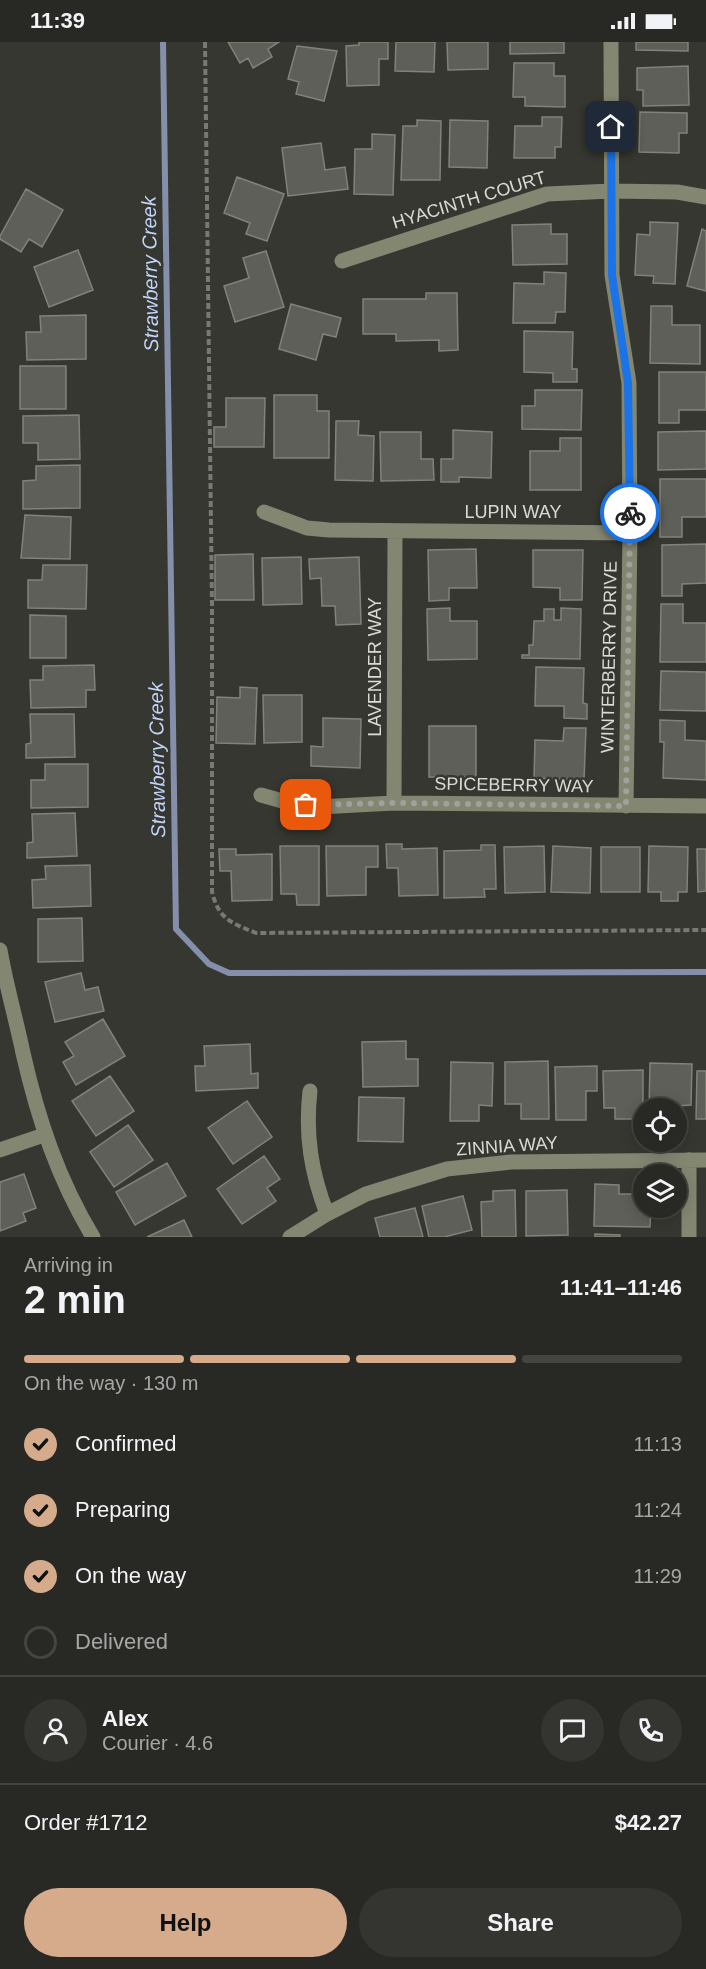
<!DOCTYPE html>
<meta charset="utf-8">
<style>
:root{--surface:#282924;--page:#343531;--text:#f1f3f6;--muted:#a5a6a6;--line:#444541;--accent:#d6ab8b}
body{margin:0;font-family:Helvetica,sans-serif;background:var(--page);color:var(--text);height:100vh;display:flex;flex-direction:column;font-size:22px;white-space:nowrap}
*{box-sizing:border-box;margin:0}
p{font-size:20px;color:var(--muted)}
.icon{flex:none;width:33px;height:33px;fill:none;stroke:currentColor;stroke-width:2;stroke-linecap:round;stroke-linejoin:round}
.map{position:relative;height:1195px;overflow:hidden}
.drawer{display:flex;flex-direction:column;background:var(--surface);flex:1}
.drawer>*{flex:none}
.controls{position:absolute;left:633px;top:1056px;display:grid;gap:12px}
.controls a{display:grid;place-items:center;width:54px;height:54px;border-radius:50%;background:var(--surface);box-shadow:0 3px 15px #0003,0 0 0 2px var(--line);font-size:30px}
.pin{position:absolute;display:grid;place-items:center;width:51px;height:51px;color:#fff;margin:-26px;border-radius:12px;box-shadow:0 3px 9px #0006}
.courier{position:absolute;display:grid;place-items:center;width:60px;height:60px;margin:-30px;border:4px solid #1a73e8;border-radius:50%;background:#fff;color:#222;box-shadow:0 2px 8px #0007}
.head em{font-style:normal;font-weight:600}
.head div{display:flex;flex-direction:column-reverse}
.head{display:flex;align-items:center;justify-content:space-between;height:102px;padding:0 24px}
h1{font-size:39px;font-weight:600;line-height:45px}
.bar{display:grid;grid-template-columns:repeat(4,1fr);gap:9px 6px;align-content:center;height:72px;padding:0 24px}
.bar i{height:8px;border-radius:4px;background:var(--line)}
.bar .active{background:var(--accent)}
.bar p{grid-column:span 4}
.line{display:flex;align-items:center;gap:15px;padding:0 24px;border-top:2px solid var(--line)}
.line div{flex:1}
.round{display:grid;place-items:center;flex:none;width:63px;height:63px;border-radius:32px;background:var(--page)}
ol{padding:0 24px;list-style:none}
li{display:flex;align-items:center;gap:18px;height:66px}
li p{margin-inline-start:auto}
li .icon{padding:6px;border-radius:50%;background:var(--accent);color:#111;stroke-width:4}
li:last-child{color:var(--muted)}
li i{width:33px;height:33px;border:3px solid var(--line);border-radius:50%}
.button{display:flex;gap:12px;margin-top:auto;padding:12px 24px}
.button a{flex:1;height:69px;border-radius:36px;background:var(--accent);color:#111;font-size:24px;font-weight:600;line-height:69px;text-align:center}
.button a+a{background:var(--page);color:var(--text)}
.status{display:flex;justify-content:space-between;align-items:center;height:42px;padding:0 30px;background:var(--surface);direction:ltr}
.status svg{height:16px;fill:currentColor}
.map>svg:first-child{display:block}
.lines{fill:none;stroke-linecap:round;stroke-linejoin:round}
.stream{stroke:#8490ab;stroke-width:6}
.building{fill:#5e5f58;stroke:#81827a;stroke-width:1.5}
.path{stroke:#787974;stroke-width:4;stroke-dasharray:6 3;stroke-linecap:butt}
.minor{stroke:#838772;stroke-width:15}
.done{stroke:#a0a19c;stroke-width:6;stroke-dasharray:0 10.8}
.route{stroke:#1a73e8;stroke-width:8}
.labels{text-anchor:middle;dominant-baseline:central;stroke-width:5;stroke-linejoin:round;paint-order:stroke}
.street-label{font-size:18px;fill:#d9dad6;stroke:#363730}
.water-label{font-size:20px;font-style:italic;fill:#c3d4fb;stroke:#363730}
</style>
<div class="status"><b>11:39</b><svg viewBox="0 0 49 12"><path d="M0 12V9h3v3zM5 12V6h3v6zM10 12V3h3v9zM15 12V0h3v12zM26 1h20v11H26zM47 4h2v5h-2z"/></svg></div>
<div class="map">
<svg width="706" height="1195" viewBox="0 0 706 1195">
<rect width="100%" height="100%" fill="#363730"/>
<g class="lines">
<!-- stream -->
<path class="stream" d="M163 0 176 887 209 922 229 931 706 930"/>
</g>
<!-- building -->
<path class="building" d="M228 0H279L268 7 272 15 253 26 248 16 240 21Z
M359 0H388V17H379V43L347 44 346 4 359 3Z
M396 0H435L434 30 395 29Z
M447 0H488V27L448 28Z
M510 0H564V11L510 12Z
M636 0H688V9L636 8Z
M297 4 337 9 324 59 296 52 299 40 288 37Z
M514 21H554V34H565V65L525 64V55H513Z
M688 24 689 63 643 64V48H637V26Z
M640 70 687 71V91H679V111L639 110Z
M542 75H562L561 105H555V116H514L515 84H542Z
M417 78 441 79 440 138H401L403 84H417Z
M450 78 488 79 487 126 449 125Z
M372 92 395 93 393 153 354 152 355 107H372Z
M321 101 325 128 345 125 348 147 288 154 282 106Z
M237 135 284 152 267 199 246 192 250 181 224 171Z
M26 147 63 168 42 205 29 197 21 210 0 197V194Z
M650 180 678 181 675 242 653 241 654 234 635 233 637 192 650 193Z
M551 182V192H567V222L513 223 512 183Z
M702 187 706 189V249L687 244Z
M78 208 93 248 49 265 34 225Z
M266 209 284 265 235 280 224 244 249 236 243 216Z
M544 230 566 231 565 270H556L555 281H513L514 241 544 242Z
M426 251H457L458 308 439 309V298L396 299V292H363V257H426Z
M291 262 341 276 336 295 323 292 316 318 279 307Z
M651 264H672V283H700V322L650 321Z
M86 273V317L27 318 26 290H41L40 274Z
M524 289 573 290 572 327H577V340H553V331L524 330Z
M20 324H66V367H20Z
M659 330H706V368H679V381H659Z
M535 348H582L581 388 522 387V364H535Z
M274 353H317V369H329V416H274Z
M226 356H265L264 405H214V385H226Z
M79 373 80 417 38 418V401H23V374Z
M336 379H359L358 393 374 394 373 439 335 438Z
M453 388 492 390 491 436 459 435V440H441V417H453Z
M706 389V427L658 428V390Z
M380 390H421V417H433L434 438 381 439Z
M560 396H581V448H530V409H560Z
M80 423V466L23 467V439L36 438V424Z
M660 437H706V475H682V495H660Z
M25 473 71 475 70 517 21 516Z
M706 502V541L682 542V554H662V503Z
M476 507 477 546H449V558L429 559 428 508Z
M533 508H583L582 558H560V546L533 545Z
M253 512 254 558H215V513Z
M301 515 302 562 263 563 262 516Z
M359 515 361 582 336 583 335 564H322L321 536 310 537 309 517Z
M43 523H87L86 567 28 566V538H42Z
M661 562H683V581H706V620H660Z
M450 566V579H477V617L428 618 427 567Z
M561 566 581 567 580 617 522 616V613H529V603H533L534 579H544V567H554V578H561Z
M30 573 66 574V616H30Z
M94 623 95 648H86V665L31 666 30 638H43V624Z
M536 625 584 626 583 661 587 662V677L564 676V664H535Z
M661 629 706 630V669L660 668Z
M240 645 257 646 255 702 216 701 217 655 240 656Z
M263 653H302V700L264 701Z
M30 672H74L75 715 26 716V702L31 701Z
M323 676 361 677 360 726 311 724V704L323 705Z
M660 678 685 679V698L706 699V738L663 736 664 700H660Z
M429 684H476V735H429Z
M564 686H586L584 738 534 736 535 698 563 699Z
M45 722H88V765L31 766V738H45Z
M75 771 77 814 27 816V801L33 800 32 772Z
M386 802H402V807L437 806 438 853 399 854 398 826H387Z
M481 803H495L496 847H484L485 855 444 856V809L481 808Z
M280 804H319V863H297L296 852H281Z
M326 804H378V825H366V853L327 854Z
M544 804 545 850 505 851 504 805Z
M553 804 591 806 590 851 551 850Z
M649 804 688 805 687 850H678V859H661V850H648Z
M601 805H640V850H601Z
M219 807H236V813L272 812V858L232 859 231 829H220Z
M697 807H706V849L698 850Z
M90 823 91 864 33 866 32 838 46 837 45 824Z
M82 876 83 919 38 920V877Z
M81 931 85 948 98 945 104 969 55 980 45 940Z
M103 977 125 1014 76 1043 63 1020 74 1014 65 1000Z
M406 999V1017H418V1044L363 1045 362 1000Z
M250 1002 251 1032 258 1031V1046L196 1049 195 1024H205L204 1004Z
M548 1019 549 1077H521V1062H505V1020Z
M451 1020 493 1021 492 1064 479 1063V1079H450Z
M650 1021 692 1022 691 1063 649 1066Z
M597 1024V1049H586V1078H556L555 1025Z
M643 1028V1077H615V1066H604L603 1029Z
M697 1029H706V1077H696Z
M110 1034 134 1069 96 1094 72 1059Z
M359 1055 404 1056 403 1100 358 1099Z
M247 1059 272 1095 233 1122 208 1086Z
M128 1083 153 1118 114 1145 90 1110Z
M264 1114 280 1137 267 1146 276 1159 242 1182 217 1147Z
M167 1121 186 1154 135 1183 116 1150Z
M24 1132 36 1166 23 1171 26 1179 0 1189V1140Z
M595 1142 619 1143V1152H641V1166H651L650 1185 594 1184Z
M515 1148 516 1195H482L481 1160 493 1159V1149Z
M567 1148 568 1193 526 1194V1149Z
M463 1154 472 1188 444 1195H429L422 1164Z
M415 1166 423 1195H380L375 1176Z
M184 1178 192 1195H147Z
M595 1192 620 1193V1195H595Z"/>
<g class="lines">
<!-- path -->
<path class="path" d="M205 0 212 563V850C219 878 232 881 256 891L706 888"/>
<!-- minor -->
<path class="minor" d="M611 0 612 233 629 341 630 491 626 764
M342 219 547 152 611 149 677 150 706 155
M264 470 307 486 329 488 630 491
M261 753 293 762 319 765 394 761 706 764
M394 761 395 489
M0 908C6 943 16 977 23 1011 38 1077 58 1137 93 1195
M310 1049C305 1093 311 1130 327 1172
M0 1108 44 1093
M290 1195 327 1172 366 1152 447 1127 511 1120 706 1118
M689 1195V1118"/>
</g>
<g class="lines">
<!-- done -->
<path class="done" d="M306 763 394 761 626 764 630 471"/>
<!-- route -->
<path class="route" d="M611 85 612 233 628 341 630 471"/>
</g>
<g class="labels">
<!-- street labels -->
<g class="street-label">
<text transform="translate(469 158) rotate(-17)">HYACINTH COURT</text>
<text x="513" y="470">LUPIN WAY</text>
<text transform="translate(609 615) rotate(-89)">WINTERBERRY DRIVE</text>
<text transform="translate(375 625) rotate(-90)">LAVENDER WAY</text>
<text transform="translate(514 743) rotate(1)">SPICEBERRY WAY</text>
<text transform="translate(507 1104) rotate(-4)">ZINNIA WAY</text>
</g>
<!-- water labels -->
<g class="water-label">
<text transform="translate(150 232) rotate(-91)">Strawberry Creek</text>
<text transform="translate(157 718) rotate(-91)">Strawberry Creek</text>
</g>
</g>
</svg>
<div class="controls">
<a><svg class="icon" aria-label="locate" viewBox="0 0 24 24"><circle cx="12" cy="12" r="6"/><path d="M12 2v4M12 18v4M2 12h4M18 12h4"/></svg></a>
<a><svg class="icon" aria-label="layers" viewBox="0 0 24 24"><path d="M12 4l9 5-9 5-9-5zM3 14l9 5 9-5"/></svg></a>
</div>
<div class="pin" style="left:306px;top:763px;background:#ea580c"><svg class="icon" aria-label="bag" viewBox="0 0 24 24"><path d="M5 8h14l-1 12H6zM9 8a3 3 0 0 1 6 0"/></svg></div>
<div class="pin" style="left:611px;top:85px;background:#1f2937"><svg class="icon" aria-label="home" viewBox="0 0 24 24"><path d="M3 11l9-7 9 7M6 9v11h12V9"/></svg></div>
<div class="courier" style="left:630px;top:471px"><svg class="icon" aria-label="bike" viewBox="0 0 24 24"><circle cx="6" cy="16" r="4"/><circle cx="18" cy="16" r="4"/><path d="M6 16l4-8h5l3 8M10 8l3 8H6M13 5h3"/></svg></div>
</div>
<section class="drawer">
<div class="head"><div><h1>2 min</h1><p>Arriving in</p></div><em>11:41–11:46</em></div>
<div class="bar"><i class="active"></i><i class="active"></i><i class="active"></i><i></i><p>On the way · 130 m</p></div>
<ol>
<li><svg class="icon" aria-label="check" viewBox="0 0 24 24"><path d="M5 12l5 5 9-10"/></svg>Confirmed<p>11:13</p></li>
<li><svg class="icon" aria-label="check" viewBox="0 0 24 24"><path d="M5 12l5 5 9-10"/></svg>Preparing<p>11:24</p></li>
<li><svg class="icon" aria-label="check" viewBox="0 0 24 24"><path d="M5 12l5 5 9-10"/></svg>On the way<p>11:29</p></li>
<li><i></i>Delivered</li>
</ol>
<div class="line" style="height:108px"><a class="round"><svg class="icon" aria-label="person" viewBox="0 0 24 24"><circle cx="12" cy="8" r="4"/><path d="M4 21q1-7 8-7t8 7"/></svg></a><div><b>Alex</b><p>Courier · 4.6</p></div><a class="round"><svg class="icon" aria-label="chat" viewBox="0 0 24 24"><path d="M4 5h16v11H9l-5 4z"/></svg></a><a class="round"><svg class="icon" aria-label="phone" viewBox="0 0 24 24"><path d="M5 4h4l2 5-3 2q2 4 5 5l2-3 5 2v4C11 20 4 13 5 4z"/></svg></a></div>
<div class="line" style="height:78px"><div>Order #1712</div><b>$42.27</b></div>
<div class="button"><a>Help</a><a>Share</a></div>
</section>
